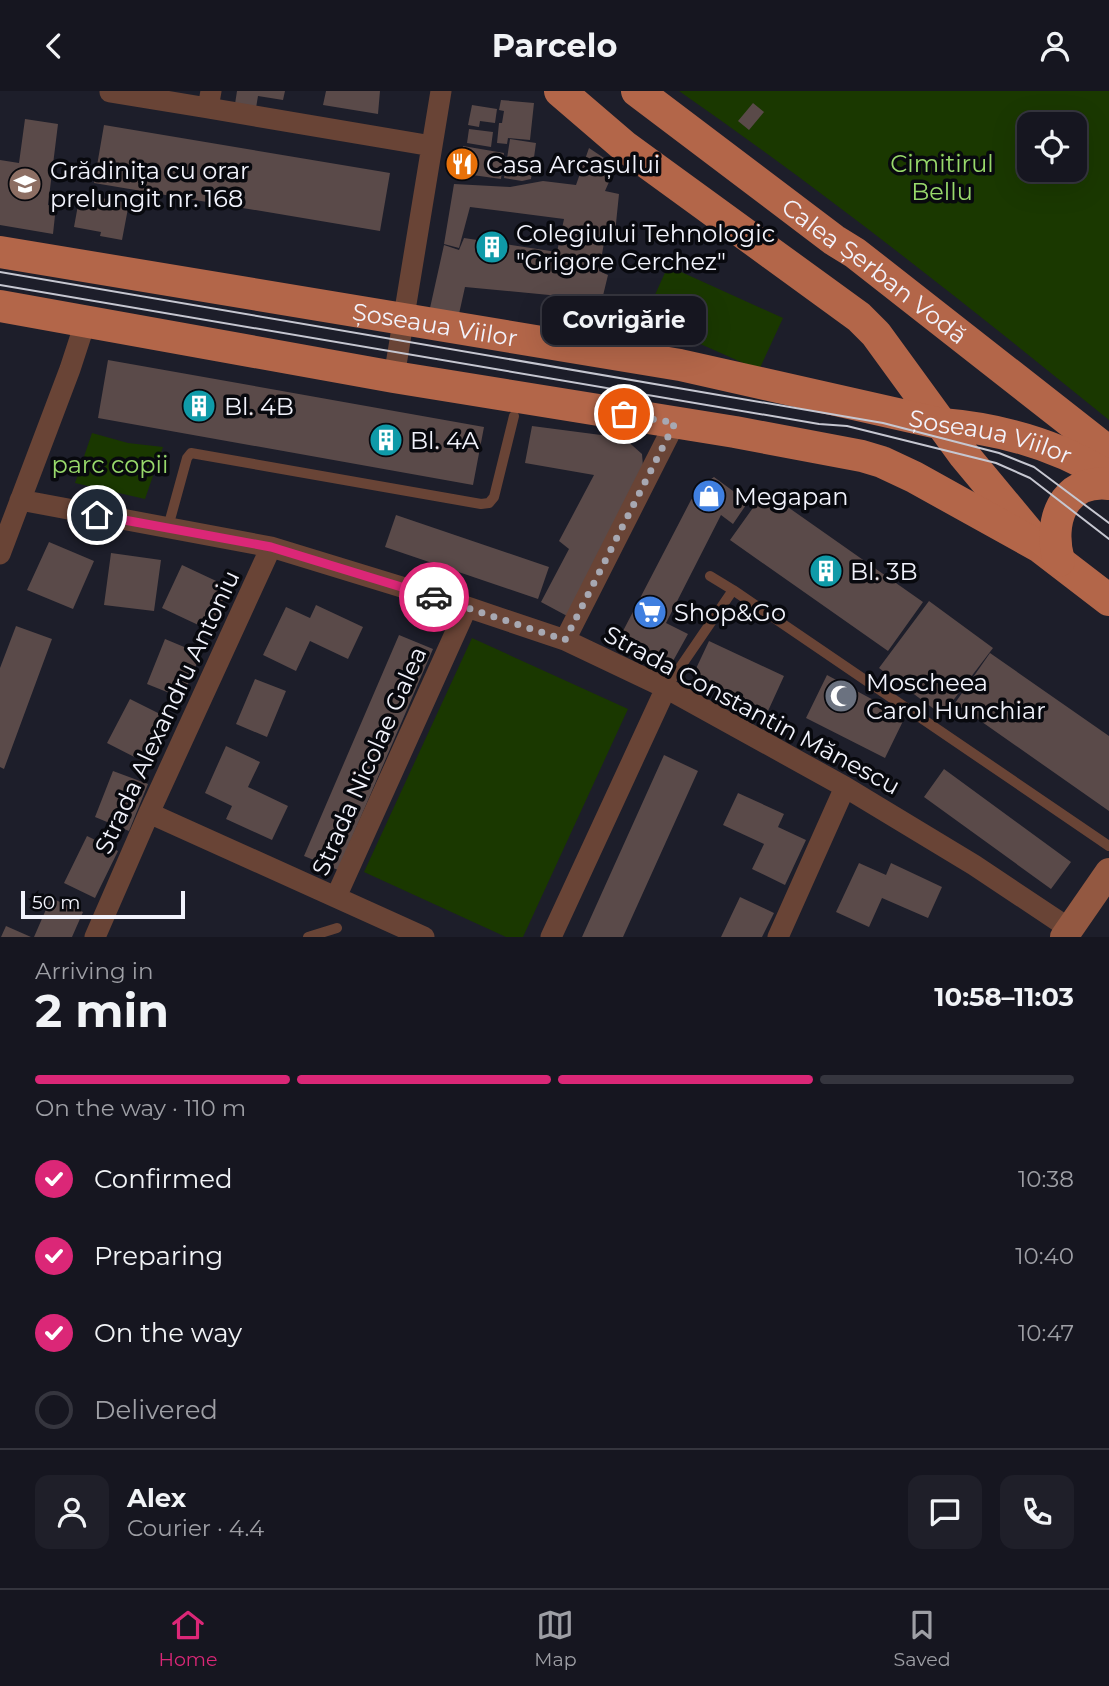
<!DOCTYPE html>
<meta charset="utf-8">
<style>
:root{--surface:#161620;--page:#1f1f29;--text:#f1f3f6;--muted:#9e9fa5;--line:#35353e;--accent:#db2777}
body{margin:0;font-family:Montserrat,sans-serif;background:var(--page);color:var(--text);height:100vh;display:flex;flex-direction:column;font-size:26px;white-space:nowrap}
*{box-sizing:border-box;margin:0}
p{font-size:23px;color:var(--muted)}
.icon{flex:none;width:38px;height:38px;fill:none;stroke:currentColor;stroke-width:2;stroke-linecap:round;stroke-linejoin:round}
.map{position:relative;height:846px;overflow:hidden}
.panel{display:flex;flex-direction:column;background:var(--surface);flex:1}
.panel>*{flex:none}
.fabs{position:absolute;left:1017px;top:21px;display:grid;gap:14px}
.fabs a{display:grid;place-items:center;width:70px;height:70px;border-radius:14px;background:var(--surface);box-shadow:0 7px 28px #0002,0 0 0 2px var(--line);font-size:35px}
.scale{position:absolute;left:21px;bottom:18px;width:164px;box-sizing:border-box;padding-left:7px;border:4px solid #f2f3fc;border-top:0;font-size:19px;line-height:24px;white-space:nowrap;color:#f2f3fc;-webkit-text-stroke:5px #08090e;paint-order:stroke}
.pin{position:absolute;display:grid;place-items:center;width:60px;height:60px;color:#fff;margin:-30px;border:4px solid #fff;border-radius:50%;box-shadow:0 2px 7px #0007}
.courier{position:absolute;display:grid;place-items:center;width:70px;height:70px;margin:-35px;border:5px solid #db2777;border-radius:50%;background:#fff;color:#222;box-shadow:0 2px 9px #0007}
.bubble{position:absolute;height:49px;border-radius:14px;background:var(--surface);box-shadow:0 7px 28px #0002,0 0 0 2px var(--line);font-size:23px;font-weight:700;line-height:49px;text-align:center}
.overview em{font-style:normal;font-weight:700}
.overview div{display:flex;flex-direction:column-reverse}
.overview{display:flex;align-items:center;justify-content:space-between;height:119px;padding:0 35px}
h1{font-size:46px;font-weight:700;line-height:52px}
.bar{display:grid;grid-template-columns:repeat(4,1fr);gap:10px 7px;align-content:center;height:84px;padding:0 35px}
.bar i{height:9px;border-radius:5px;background:var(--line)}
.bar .active{background:var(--accent)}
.bar p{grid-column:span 4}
.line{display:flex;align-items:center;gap:18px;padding:0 35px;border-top:2px solid var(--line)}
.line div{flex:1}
.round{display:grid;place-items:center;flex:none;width:74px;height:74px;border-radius:14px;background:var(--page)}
ol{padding:0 35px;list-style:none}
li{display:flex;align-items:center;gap:21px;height:77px}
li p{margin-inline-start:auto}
li .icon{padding:7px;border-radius:50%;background:var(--accent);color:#fff;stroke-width:4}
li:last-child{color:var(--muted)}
li i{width:38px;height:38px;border:4px solid var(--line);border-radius:50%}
header{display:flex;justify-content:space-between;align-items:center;height:91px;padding:0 35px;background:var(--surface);font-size:32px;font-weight:700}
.tabs{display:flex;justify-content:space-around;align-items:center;height:98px;border-top:2px solid var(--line);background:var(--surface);font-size:19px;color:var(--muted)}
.tabs a{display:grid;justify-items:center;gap:4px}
.tabs .active{color:var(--accent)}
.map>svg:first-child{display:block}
.green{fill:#1a3800;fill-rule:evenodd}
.building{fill:#5a4a49}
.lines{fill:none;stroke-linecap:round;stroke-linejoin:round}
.service{stroke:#694436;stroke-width:10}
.minor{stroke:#694436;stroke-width:21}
.secondary{stroke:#935841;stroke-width:28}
.primary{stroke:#b36649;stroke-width:32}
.tram{stroke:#c6c7d1;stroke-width:2}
.done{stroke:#a7a8b2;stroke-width:7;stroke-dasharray:0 12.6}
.route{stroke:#db2777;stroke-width:9}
.labels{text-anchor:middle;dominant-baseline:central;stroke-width:7;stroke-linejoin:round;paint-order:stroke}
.park-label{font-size:24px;fill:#98d96b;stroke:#08090e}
.poi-label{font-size:24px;fill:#f2f3fc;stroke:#08090e;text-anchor:start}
.street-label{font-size:24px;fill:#f2f3fc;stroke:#08090e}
</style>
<header><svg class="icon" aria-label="back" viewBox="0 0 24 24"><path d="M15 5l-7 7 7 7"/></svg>Parcelo<svg class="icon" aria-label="person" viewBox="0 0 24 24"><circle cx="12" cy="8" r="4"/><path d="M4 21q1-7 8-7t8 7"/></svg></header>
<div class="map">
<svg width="1109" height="846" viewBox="0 0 1109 846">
<rect width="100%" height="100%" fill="#1d1e2a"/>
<!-- green -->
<path class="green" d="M679 0H1109V329C969 215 827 103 679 0ZM1029 33H1074V79H1029Z
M668 175 783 227 759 279 644 228Z
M92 342 128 352 163 356 145 408 75 392Z
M472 547 628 618 523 846H506L364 781Z"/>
<!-- building -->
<path class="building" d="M237 0H285L283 9 258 5 256 17 235 13Z
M326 0H380L378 23 323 14Z
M501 9 534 12 530 49 508 47 507 53 497 52 499 32H502L504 20 499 19Z
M753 12 764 21 749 39 738 30Z
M472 14 497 18 495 32 480 30 479 36 468 34Z
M25 28 58 33 48 114 56 115 53 143 0 134V69L19 72Z
M104 34 390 82 380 140 94 92Z
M469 38 493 41 491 56 467 52Z
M510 48 536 52 531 88 522 90 504 87Z
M463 55 504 62 501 88 458 82Z
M589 57 616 75 605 100 619 103 614 152H604L599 180 608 184 600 217 570 213V206L465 196 459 223 430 217 444 154 459 159 464 147 557 161 564 128 470 116 459 157 444 153 454 93 510 96 543 90 576 94Z
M80 103 129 112 122 149 100 145 101 141 74 136Z
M108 269 484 336 473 394 98 327Z
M532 335 624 347 642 363 643 375 569 526 541 511 569 458 559 450 594 384 525 372Z
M714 386 748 411 733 433 721 424 666 532 688 543 673 570 631 552 623 540 691 409 700 396Z
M765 400 923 511 888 560 730 449Z
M396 424 549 476 538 508 385 456Z
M49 451 94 470 73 518 27 499Z
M111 462 161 469 154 520 104 514Z
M182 474 229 496 209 539 162 517Z
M929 510 993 557 942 624 879 577Z
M316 514 363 536 348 568 310 550 296 580 263 564 286 516 310 527Z
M16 535 52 548 4 678 0 676V577Z
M399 544 433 558 338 779 304 765Z
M165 548 201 563 182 607 147 593Z
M709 550 784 585 768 620 693 584Z
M990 562 1109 645V720L955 612Z
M827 584 905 626 885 667 806 627Z
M255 588 286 600 267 646 236 633Z
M130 608 172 629 150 674 107 652Z
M226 655 260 671 248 696 288 715 272 749 226 728 232 715 205 702Z
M664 664 698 680 623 846H582Z
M944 678 1071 771 1051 798 924 706Z
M113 680 148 693 129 740 95 726Z
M738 702 784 723 778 736 806 749 785 794 752 778 764 753 723 734Z
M87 745 118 760 95 807 64 792Z
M859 772 886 784 891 772 942 796 928 827 882 807 869 836 836 821Z
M740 806 774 822 762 846H721Z
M51 807 83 821 72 846H34Z
M6 835 31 846H1Z"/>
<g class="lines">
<!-- service -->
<path class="service" d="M168 436 187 367 191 362 481 413 489 412 494 406 514 325
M710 485 733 499
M666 597 733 499 1109 755
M308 846 337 837"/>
<!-- minor -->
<path class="minor" d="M211 0 208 17 432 55
M110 1 208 17
M394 286 441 0
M20 409 271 456 467 516 565 549 666 597 845 696 974 774 1070 838
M0 463 70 278 86 229
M565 549 675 332
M149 722 424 846
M336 806 467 516
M95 846 149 722 271 456
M551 846 666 597
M778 846 845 696"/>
<!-- secondary -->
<path class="secondary" d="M1064 846 1109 781"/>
<!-- primary -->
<g class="primary">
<path d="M560 0 624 55 859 226 876 243 964 364 1028 441"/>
<path id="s1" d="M637 0 834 149 855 162 1109 361"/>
<path id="s2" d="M0 161 680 274 942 333C1002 338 1058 354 1109 386"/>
<path d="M0 215 394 286 735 341 862 365 882 371 914 386 1040 456 1109 509"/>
<path d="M1059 470C1048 432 1062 388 1109 393"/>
</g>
<!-- tram -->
<path class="tram" d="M0 181 883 332 999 362 1034 376 1109 432
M0 194 819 333 847 335 996 372 1030 387 1109 448"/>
</g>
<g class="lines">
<!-- done -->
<path class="done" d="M434 506 565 549 675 332 624 323"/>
<!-- route -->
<path class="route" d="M97 424 271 456 434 506"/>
</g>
<!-- icons -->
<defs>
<symbol id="restaurant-disc" viewBox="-11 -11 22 22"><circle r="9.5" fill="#e8710a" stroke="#08090e"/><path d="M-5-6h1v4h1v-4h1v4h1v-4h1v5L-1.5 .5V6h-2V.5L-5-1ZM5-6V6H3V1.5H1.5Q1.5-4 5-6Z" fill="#fff"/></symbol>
<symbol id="school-disc" viewBox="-11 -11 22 22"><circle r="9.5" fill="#8d6e63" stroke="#08090e"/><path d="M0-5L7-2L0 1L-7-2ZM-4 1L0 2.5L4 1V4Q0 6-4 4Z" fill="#fff"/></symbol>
<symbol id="building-disc" viewBox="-11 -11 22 22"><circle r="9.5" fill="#0f9aa8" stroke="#08090e"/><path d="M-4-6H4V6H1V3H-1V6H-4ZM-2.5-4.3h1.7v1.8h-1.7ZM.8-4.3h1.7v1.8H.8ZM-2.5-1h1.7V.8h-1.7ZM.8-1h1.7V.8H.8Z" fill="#fff"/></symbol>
<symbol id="shop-disc" viewBox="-11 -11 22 22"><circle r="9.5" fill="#3f7fe0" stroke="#08090e"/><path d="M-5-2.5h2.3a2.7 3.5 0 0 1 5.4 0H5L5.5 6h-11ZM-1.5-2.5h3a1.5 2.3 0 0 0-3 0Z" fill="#fff"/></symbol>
<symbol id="supermarket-disc" viewBox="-11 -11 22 22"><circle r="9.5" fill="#3f7fe0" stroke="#08090e"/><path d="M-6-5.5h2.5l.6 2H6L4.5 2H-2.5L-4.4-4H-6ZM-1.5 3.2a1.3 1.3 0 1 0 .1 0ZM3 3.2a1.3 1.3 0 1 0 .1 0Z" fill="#fff"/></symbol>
<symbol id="mosque-disc" viewBox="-11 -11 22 22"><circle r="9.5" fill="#6b7280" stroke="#08090e"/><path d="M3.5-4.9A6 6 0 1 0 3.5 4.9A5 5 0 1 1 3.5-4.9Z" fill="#fff"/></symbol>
</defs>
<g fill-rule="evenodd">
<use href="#restaurant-disc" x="443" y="54" width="38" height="38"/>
<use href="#school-disc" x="6" y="74" width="38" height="38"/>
<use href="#building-disc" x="473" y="137" width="38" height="38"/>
<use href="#building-disc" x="180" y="296" width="38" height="38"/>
<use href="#building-disc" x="367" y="330" width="38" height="38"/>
<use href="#shop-disc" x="690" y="386" width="38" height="38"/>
<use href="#building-disc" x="807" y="461" width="38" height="38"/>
<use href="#supermarket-disc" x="631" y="502" width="38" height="38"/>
<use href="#mosque-disc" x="822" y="586" width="38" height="38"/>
</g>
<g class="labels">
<!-- park labels -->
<g class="park-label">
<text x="942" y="72">Cimitirul<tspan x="942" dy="28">Bellu</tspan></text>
<text x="110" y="373">parc copii</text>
</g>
<!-- poi labels -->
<g class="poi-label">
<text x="486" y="73">Casa Arcașului</text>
<text x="50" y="79">Grădinița cu orar<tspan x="50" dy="28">prelungit nr. 168</tspan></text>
<text x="516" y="142">Colegiului Tehnologic<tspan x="516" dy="28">"Grigore Cerchez"</tspan></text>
<text x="224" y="315">Bl. 4B</text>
<text x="410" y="349">Bl. 4A</text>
<text x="734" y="405">Megapan</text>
<text x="850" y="480">Bl. 3B</text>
<text x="674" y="521">Shop&amp;Go</text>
<text x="866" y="591">Moscheea<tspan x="866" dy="28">Carol Hunchiar</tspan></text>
</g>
<!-- street labels -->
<g class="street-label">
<text stroke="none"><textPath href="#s1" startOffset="298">Calea Șerban Vodă</textPath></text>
<text stroke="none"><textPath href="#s2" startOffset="441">Șoseaua Viilor</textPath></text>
<text stroke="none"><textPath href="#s2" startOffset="1008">Șoseaua Viilor</textPath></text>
<text transform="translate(752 619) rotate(28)">Strada Constantin Mănescu</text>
<text transform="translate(167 621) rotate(-65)">Strada Alexandru Antoniu</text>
<text transform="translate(369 670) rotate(-66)">Strada Nicolae Galea</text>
</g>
</g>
</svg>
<div class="fabs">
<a><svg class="icon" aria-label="locate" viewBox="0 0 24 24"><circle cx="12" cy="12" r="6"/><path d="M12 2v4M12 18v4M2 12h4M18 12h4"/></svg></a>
</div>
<div class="scale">50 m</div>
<div class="pin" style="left:624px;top:323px;background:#ea580c"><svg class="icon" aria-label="bag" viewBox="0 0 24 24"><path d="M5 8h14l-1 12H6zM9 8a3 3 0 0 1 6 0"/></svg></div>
<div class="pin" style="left:97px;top:424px;background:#1f2937"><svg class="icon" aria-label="home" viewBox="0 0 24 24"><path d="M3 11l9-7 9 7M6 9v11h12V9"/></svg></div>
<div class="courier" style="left:434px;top:506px"><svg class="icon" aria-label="car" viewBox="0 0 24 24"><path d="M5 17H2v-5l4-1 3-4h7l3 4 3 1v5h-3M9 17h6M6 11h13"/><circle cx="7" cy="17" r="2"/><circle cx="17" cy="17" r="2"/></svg></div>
<div class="bubble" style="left:542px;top:205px;width:164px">Covrigărie</div>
</div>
<section class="panel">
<div class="overview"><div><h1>2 min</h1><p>Arriving in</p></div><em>10:58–11:03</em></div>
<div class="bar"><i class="active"></i><i class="active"></i><i class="active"></i><i></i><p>On the way · 110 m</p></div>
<ol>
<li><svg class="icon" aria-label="check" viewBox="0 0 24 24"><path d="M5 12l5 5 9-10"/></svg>Confirmed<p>10:38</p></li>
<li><svg class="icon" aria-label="check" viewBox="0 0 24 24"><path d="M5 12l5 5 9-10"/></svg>Preparing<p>10:40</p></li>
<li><svg class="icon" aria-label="check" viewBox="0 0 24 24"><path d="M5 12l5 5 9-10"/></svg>On the way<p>10:47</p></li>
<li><i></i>Delivered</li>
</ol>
<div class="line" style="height:126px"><a class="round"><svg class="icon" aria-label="person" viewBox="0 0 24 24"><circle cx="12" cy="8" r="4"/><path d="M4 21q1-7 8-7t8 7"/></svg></a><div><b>Alex</b><p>Courier · 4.4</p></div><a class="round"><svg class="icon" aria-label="chat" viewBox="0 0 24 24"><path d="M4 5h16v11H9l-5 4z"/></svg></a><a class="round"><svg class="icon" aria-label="phone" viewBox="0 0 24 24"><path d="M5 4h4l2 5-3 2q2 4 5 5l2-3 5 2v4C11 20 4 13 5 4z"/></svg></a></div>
</section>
<nav class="tabs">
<a class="active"><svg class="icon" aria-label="home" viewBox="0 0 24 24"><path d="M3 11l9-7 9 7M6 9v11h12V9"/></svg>Home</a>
<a><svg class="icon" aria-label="map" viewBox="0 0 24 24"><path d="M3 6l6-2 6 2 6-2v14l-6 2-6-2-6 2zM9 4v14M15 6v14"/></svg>Map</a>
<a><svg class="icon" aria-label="saved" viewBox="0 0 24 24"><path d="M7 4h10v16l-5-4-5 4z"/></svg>Saved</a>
</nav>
